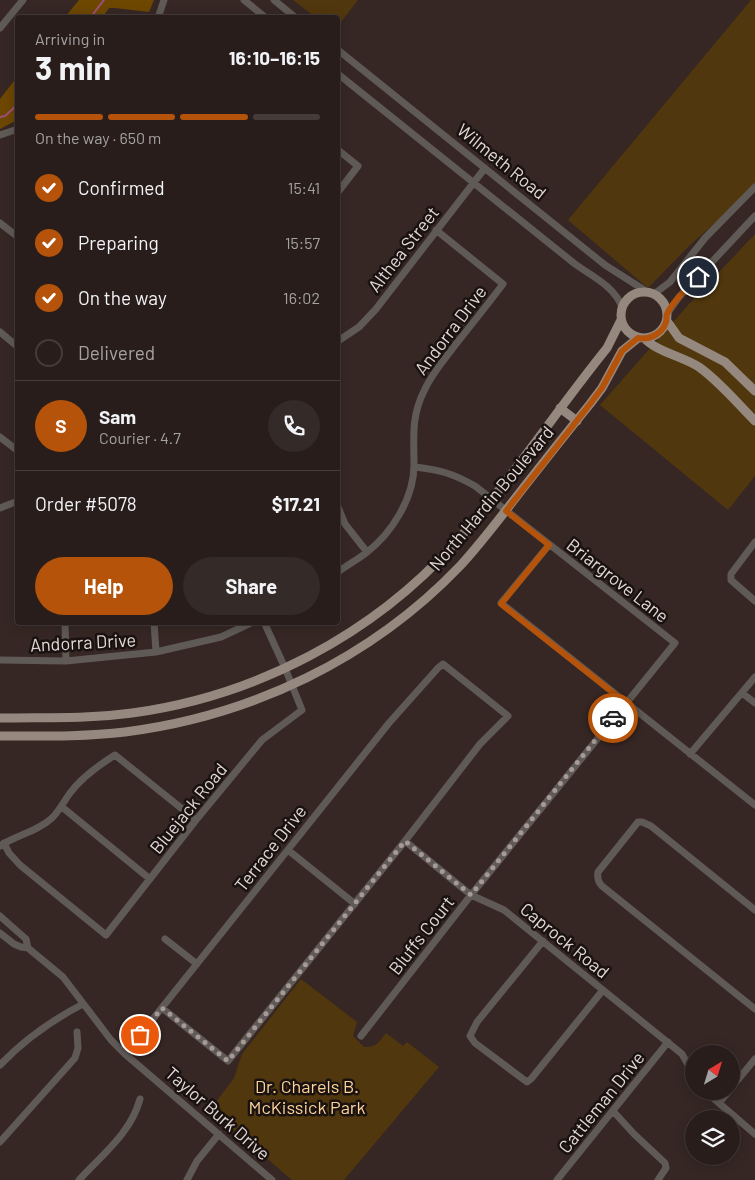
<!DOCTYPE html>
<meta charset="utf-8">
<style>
:root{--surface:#281d1b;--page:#342a28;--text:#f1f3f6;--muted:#a5a2a3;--line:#443b3a;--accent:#b45309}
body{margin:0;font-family:Barlow,sans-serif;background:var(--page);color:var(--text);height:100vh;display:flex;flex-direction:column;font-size:19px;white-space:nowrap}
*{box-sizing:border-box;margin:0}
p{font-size:16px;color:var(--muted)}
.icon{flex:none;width:28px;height:28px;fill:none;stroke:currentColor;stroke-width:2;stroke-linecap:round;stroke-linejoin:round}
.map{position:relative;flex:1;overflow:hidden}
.details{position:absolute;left:15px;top:15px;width:325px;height:610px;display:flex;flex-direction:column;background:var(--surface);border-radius:5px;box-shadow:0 2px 12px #0003,0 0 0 1px var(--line)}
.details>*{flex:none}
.needle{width:32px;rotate:38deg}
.tools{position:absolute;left:685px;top:1045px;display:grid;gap:10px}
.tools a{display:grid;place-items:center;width:55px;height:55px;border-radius:50%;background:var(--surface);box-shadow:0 2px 12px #0003,0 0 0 1px var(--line);font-size:25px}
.pin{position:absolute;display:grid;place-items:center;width:42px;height:42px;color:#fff;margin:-21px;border:2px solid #fff;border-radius:50%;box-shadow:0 1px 5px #0007}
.courier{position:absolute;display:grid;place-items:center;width:50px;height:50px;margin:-25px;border:4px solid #b45309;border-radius:50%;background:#fff;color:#222;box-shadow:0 1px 6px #0007}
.headline em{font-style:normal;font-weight:700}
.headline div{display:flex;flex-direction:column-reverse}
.headline{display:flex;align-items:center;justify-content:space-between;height:85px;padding:0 20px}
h1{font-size:32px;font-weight:700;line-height:38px}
.bar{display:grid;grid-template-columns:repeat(4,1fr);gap:8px 5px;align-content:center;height:60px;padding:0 20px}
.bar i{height:6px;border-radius:4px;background:var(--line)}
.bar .selected{background:var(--accent)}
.bar p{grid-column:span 4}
.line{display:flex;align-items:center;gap:12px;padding:0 20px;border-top:1px solid var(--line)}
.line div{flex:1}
.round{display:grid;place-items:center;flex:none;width:52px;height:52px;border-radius:26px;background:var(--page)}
ol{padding:0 20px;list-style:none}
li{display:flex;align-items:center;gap:15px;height:55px}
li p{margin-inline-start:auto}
li .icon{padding:5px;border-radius:50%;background:var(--accent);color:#fff;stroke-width:4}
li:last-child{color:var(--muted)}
li i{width:28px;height:28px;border:2px solid var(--line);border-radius:50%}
.action{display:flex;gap:10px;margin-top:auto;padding:10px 20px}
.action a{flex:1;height:58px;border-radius:30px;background:var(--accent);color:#fff;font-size:20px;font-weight:700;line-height:58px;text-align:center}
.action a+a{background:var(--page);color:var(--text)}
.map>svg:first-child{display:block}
.green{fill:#51370d}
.forest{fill:#6d4700}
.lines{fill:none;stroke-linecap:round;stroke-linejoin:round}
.stream{stroke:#9d4f78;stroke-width:2}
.minor{stroke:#605a56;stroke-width:7}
.major{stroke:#95887f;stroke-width:9}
.done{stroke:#a69a97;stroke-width:5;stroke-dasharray:0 9}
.route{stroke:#b45309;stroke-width:6}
.labels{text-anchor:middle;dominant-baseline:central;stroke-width:5;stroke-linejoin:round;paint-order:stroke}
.street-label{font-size:18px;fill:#e2d8d5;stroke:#191210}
.park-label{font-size:18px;fill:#fcd299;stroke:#191210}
</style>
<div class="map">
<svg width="755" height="1180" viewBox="0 0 755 1180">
<rect width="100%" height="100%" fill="#362724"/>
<!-- green -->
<path class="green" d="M293 0H358L338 26V18L315 17Z
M751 0H755V188L691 244 648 288 568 220Z
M755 234V476L728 510 600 405 689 304Z
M301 979 357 1022 353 1036 364 1047C376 1048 379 1042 386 1033L403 1046 407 1042 439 1067 344 1180H292L210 1110 234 1078 242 1054Z"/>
<!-- forest -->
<path class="forest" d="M79 0H154L149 12 115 8H109L103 17H65Z
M17 77V120L0 129V99Z"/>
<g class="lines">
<!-- stream -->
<path class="stream" d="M90 18 104 0
M0 117 5 116 18 104"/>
<!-- minor -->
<path class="minor" d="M244 0 266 18
M274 0 296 18
M158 18 164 0
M0 28 23 0
M338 50 605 265 649 293
M338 74 575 264C593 277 614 286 622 307
M0 135 18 129
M338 150 358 166 338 192
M0 223 18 237
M654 294 670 282 705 238 755 187
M667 314 679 297 755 216
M0 332 18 347
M338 341 359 327 376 309 485 168
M0 437 18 451
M338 507 345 524 367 552
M0 508 18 501
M755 542 731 574V580L755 601
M549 545 501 603 755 805
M338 572C347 565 357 560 366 553 392 533 414 498 414 465 414 437 411 417 424 391 432 373 445 359 456 344 472 324 488 304 503 284L436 230
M65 622 66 661
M154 622 156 652
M0 660 66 661 156 652 221 637 253 622
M742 693 755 703
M690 754 755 677
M62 807 150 879
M405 841 471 895 504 910 682 1054 694 1075
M4 843 9 853 20 865 106 935 196 820 262 740 302 710 285 668 264 622
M0 846C16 835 37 832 52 818 60 810 64 801 70 793 82 777 99 765 115 755L196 820
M288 850 355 904
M755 910 651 826 642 822H638L598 872C597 878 598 882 602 886L755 1009
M0 916 26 939 28 948
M0 933 14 944 21 947 28 948 63 977 111 1040 125 1054 272 1180
M165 939 197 964
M543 941 477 1022 470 1036 475 1043 527 1082 531 1079 603 990
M361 1036 471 895 675 643 475 486C452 473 440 470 415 467
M125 1054 389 723 438 668 443 664 508 716 480 744 405 841 228 1061 162 1008
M0 1065C24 1040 52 1020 83 1004
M731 1088 755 1059
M705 1091 755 1134
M719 1103 729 1091
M613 1111 634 1134 665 1163 666 1168 658 1180
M0 1142 75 1058 78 1048 77 1032
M79 1180C102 1155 131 1133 140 1099
M187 1180 197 1161 219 1134
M557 1180 668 1042"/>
<!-- major -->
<path class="major" d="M621 315a23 23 0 1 1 46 0a23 23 0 1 1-46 0Z
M667 321 679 338 725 362 755 391
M644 338C657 352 682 356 699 367 720 382 737 403 755 421
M560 408 577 421
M0 718C44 717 88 719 132 713 256 696 373 635 456 542 511 480 556 411 607 348L621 320
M0 736C41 736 83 737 125 732 251 716 371 659 460 566 483 541 503 514 524 487 546 459 568 431 590 404L602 388 622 351 638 338"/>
</g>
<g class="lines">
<!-- done -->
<path class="done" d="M140 1035 162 1008 228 1061 405 841 471 895 613 718"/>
<!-- route -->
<path class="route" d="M613 718 626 703 501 604 549 545 506 511 590 404 602 388 622 351 638 338C650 340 662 334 666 322 667 319 666 316 667 314 672 302 688 287 698 277"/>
</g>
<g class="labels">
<!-- street labels -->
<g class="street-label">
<text transform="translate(502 161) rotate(39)">Wilmeth Road</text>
<text transform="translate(403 249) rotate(-52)">Althea Street</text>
<text transform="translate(450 330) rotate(-53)">Andorra Drive</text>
<text transform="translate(491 498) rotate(-50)">North Hardin Boulevard</text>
<text transform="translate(618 580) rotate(38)">Briargrove Lane</text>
<text transform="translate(83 642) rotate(-3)">Andorra Drive</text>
<text transform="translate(188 808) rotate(-51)">Bluejack Road</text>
<text transform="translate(270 848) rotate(-52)">Terrace Drive</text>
<text transform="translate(421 935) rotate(-52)">Bluffs Court</text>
<text transform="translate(565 940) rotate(39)">Caprock Road</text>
<text transform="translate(601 1102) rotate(-51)">Cattleman Drive</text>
<text transform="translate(218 1113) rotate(41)">Taylor Burk Drive</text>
</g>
<!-- park labels -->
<g class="park-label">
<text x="307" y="1086">Dr. Charels B.<tspan x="307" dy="21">McKissick Park</tspan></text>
</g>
</g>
</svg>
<div class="tools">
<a><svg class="needle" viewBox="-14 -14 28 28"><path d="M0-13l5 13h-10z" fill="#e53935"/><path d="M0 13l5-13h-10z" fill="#a5a2a3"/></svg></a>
<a><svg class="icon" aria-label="layers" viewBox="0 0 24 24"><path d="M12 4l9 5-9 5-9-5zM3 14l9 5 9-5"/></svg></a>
</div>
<div class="pin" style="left:140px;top:1035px;background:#ea580c"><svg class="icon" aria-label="bag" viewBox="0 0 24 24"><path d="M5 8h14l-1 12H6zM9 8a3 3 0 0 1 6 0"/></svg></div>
<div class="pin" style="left:698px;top:277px;background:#1f2937"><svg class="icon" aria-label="home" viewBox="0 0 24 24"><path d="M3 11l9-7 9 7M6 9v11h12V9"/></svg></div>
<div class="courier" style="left:613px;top:718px"><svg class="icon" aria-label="car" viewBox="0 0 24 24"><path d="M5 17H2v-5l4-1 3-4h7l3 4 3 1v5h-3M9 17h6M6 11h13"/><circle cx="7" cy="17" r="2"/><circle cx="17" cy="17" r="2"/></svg></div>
<section class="details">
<div class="headline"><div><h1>3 min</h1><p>Arriving in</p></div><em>16:10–16:15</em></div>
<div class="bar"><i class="selected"></i><i class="selected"></i><i class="selected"></i><i></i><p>On the way · 650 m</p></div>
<ol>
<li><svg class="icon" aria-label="check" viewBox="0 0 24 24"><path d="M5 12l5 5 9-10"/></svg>Confirmed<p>15:41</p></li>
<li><svg class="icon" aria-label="check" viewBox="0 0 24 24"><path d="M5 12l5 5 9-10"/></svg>Preparing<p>15:57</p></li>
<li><svg class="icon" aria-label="check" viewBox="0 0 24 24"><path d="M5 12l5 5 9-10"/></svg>On the way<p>16:02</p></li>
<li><i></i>Delivered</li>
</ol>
<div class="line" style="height:90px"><b class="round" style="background:var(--accent);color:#fff">S</b><div><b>Sam</b><p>Courier · 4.7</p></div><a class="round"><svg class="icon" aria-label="phone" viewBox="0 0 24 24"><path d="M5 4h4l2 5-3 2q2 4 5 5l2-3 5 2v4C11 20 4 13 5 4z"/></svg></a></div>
<div class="line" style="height:65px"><div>Order #5078</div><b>$17.21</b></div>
<div class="action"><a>Help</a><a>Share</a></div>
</section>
</div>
